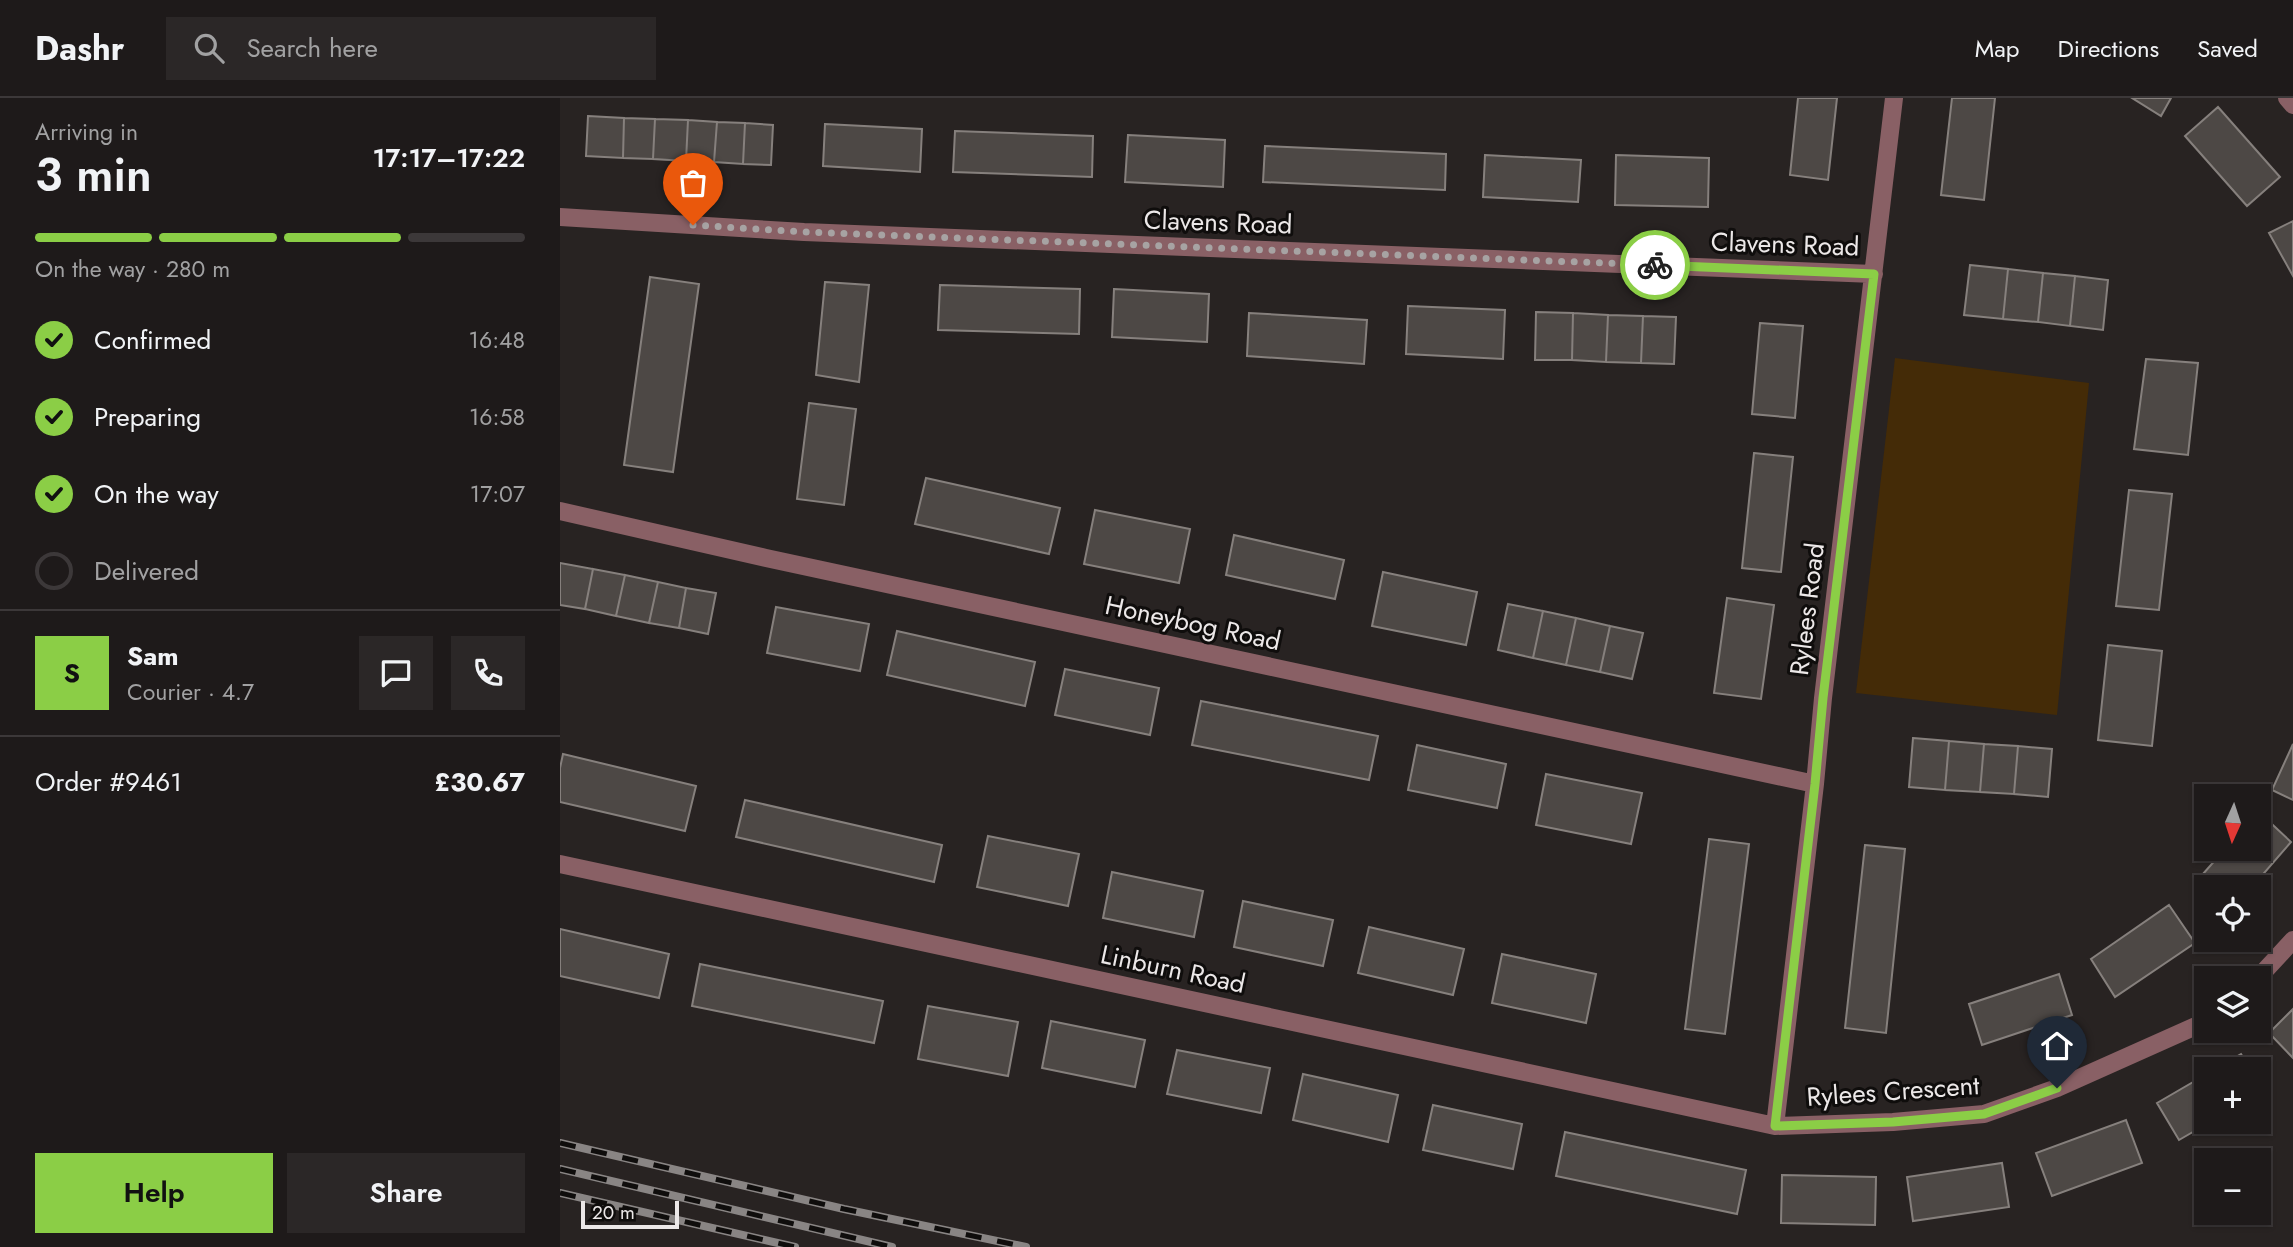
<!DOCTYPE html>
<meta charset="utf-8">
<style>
:root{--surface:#1e1a1a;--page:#2b2727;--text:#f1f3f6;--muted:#a1a1a2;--line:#3c3839;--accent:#8bce46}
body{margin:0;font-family:Jost,sans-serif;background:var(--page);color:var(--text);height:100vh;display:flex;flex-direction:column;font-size:26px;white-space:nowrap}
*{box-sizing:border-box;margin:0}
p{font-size:23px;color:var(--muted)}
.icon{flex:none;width:38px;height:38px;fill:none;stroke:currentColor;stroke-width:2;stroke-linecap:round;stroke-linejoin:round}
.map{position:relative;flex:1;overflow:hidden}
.sheet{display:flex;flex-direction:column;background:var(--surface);width:560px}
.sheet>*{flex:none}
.needle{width:46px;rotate:183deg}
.tools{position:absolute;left:1634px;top:686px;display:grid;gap:14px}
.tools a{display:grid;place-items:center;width:77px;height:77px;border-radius:0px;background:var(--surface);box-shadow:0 2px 5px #0004,0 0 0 2px var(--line);font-size:35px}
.scale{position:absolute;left:21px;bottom:18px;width:98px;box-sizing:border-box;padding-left:7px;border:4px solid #ece8e8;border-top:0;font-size:19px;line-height:24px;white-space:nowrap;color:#ece8e8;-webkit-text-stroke:5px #0f0d0c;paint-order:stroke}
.pin{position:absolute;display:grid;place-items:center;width:60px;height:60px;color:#fff;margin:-72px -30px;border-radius:50% 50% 50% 0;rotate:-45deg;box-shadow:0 0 7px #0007}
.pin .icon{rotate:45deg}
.courier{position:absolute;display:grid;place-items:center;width:70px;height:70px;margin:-35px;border:5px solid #8bce46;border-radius:50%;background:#fff;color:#222;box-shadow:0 2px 9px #0007}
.head em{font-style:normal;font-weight:600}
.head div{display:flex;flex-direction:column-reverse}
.head{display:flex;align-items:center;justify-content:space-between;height:119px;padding:0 35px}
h1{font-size:46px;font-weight:600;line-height:52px}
.bar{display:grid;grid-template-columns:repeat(4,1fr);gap:10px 7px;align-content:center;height:84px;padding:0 35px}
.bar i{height:9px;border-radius:5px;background:var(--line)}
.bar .active{background:var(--accent)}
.bar p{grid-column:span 4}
.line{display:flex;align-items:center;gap:18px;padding:0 35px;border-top:2px solid var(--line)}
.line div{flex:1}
.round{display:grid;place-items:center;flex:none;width:74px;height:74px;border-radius:0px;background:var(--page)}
ol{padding:0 35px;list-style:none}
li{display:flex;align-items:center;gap:21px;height:77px}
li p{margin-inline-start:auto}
li .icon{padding:7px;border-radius:50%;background:var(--accent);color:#111;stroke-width:4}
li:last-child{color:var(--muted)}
li i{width:38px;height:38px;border:4px solid var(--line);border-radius:50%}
.button{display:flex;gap:14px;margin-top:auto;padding:14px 35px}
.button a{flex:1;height:80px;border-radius:0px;background:var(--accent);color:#111;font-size:28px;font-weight:600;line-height:80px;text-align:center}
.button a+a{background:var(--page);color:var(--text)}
header{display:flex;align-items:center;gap:42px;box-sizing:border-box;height:98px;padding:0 35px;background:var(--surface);border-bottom:2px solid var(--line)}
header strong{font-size:33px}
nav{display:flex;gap:38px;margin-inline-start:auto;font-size:24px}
.search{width:490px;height:63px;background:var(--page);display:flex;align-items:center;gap:18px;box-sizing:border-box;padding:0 24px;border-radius:0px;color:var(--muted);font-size:26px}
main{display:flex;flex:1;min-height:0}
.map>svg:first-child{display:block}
.green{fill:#442b07}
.building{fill:#4d4845;stroke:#86807d;stroke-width:2}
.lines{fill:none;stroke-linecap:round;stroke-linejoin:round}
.street{stroke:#896065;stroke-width:18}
.rail-casing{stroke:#898584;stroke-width:8}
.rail{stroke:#0f0d0c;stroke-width:5;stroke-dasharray:16;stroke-linecap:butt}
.done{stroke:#a7a3a3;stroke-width:7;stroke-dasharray:0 12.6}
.route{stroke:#8bce46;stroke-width:9}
.labels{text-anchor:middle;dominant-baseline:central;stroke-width:6;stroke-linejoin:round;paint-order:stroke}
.street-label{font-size:26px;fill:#ece8e8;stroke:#0f0d0c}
</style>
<header>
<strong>Dashr</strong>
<div class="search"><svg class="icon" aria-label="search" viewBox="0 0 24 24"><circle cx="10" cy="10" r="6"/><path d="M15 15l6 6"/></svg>Search here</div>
<nav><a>Map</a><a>Directions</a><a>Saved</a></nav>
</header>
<main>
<section class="sheet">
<div class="head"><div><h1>3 min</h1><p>Arriving in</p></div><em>17:17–17:22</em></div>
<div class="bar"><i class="active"></i><i class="active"></i><i class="active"></i><i></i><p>On the way · 280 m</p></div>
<ol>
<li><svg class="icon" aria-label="check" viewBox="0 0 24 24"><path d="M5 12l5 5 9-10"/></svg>Confirmed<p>16:48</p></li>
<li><svg class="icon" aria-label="check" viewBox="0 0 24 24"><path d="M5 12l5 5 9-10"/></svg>Preparing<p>16:58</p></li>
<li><svg class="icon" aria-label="check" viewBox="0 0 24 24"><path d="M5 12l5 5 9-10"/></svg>On the way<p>17:07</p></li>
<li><i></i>Delivered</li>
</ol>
<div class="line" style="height:126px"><b class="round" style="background:var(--accent);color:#111">S</b><div><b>Sam</b><p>Courier · 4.7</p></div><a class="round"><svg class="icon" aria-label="chat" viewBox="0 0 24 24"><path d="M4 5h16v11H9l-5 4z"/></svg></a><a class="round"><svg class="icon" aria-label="phone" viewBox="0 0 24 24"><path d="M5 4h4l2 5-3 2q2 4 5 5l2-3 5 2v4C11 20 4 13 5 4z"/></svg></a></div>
<div class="line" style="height:91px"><div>Order #9461</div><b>£30.67</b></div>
<div class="button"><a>Help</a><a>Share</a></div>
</section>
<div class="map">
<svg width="1733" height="1149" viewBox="0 0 1733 1149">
<rect width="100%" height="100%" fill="#282322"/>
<!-- green -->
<path class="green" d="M1335 260 1529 285 1497 617 1296 595Z"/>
<!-- building -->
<path class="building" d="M1238 0H1277L1268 82 1230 77Z
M1392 0H1435L1424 102 1381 97Z
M1572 0H1611L1601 18Z
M1658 9 1720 79 1687 108 1625 38Z
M28 18 64 20 63 60 26 58Z
M64 20 95 21 93 61 63 60Z
M95 21 128 22 126 63 93 61Z
M128 22 157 24 154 64 126 63Z
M157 24 185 25 183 66 154 64Z
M185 25 213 27 211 67 183 66Z
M265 26 362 31 360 74 263 68Z
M395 33 533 38 532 79 393 74Z
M568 37 665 42 663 89 565 84Z
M705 48 886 56 885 92 703 84Z
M925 57 1021 62 1018 104 923 99Z
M1056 57 1149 60 1148 109 1055 107Z
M1733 123V178L1709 135Z
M1410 167 1448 171 1443 221 1404 217Z
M1448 171 1483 175 1478 224 1443 221Z
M1483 175 1515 178 1510 228 1478 224Z
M1515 178 1548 182 1543 232 1510 228Z
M90 179 139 186 113 374 64 367Z
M265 184 309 187 299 284 256 277Z
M380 187 520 191 519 236 378 232Z
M554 191 649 196 647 244 552 239Z
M848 208 945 212 943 261 846 256Z
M976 214 1013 215 1012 262H975Z
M689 215 807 222 804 266 687 258Z
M1013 215 1048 217 1046 264 1012 262Z
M1048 217 1083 218 1081 265 1046 264Z
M1083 218 1116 219 1114 266 1081 265Z
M1200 225 1243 228 1235 320 1192 316Z
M1586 261 1638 265 1628 357 1574 351Z
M249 305 296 311 284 407 237 401Z
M1194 355 1233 359 1221 474 1182 470Z
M366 380 500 410 489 456 355 426Z
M1569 392 1612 396 1599 512 1556 508Z
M535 412 630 431 619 485 524 466Z
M674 437 784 462 775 501 666 477Z
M0 465 33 471 25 511 0 507Z
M33 471 65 477 56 518 25 511Z
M823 474 917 494 906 547 812 528Z
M65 477 98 484 89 525 56 518Z
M98 484 126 490 119 530 89 525Z
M126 490 156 495 148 536 119 530Z
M1167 500 1214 507 1201 601 1154 595Z
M948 506 983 513 973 560 938 552Z
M216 509 309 526 300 573 207 555Z
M983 513 1016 520 1006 567 973 560Z
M1016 520 1050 528 1040 574 1006 567Z
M1050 528 1083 535 1072 581 1040 574Z
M337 533 475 564 465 608 327 577Z
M1548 547 1602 553 1592 648 1538 642Z
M505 571 599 590 590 637 495 617Z
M641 603 818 638 809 682 632 647Z
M1353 640 1389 643 1385 692 1349 689Z
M1389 643 1424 646 1420 694 1385 692Z
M1424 646 1458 648 1454 696 1420 694Z
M1733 646V702L1712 692Z
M857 647 946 666 937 710 848 692Z
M1458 648 1492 651 1488 699 1454 696Z
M3 656 136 688 125 733 0 704V670Z
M986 676 1082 695 1071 746 976 727Z
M185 702 382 747 374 784 176 739Z
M1699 714 1731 744 1692 789H1647V796L1635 785 1665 751H1699Z
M428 738 519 756 508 808 417 789Z
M1149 741 1189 746 1165 936 1125 931Z
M1305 747 1345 751 1326 935 1285 930Z
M552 774 643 793 634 839 543 820Z
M683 803 773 822 763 868 674 849Z
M1609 807 1635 845 1555 899 1531 861Z
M809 829 904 851 893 897 798 875Z
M0 831 109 856 99 900 0 878Z
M942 856 1036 876 1026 925 932 905Z
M140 866 323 903 314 945 132 908Z
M1499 876 1512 917 1422 947 1409 906Z
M368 908 458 924 448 978 358 961Z
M1733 911V960L1709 935Z
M491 923 585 942 575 989 482 970Z
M617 952 710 970 701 1015 607 996Z
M1681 956 1690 971H1655Z
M743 976 838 997 828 1044 733 1022Z
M1647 976V1024H1650L1619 1042 1597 1005Z
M873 1007 962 1026 953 1071 863 1052Z
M1566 1022 1582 1065 1492 1098 1476 1055Z
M1005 1034 1186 1072 1177 1116 996 1078Z
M1442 1065 1449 1109 1353 1123 1347 1079Z
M1222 1077 1316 1079 1315 1127 1221 1125Z"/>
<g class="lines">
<!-- street -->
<path class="street" d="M1727 0 1733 7
M0 119 244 134 1314 176
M0 413 206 460 1255 686
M0 766 1215 1028 1333 1024 1424 1016 1497 990 1647 923
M1698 880 1733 842
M1215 1028 1255 686 1263 600 1334 0"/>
<defs>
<path id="rail" d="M0 1045 284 1111 466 1149
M0 1071 332 1149
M0 1095 235 1149"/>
</defs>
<!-- rail casing -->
<use href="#rail" class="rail-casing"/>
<!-- rail -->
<use href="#rail" class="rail"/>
</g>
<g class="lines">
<!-- done -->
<path class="done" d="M133 127 244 134 1095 167"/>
<!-- route -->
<path class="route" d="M1095 167 1314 176 1263 600 1255 686 1215 1028 1333 1024 1424 1016 1497 990"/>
</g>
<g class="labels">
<!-- street labels -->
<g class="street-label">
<text transform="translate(658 124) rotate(2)">Clavens Road</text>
<text transform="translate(1225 146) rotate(2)">Clavens Road</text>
<text transform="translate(1247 511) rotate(-83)">Rylees Road</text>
<text transform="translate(633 525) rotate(12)">Honeybog Road</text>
<text transform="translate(613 871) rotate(12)">Linburn Road</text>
<text transform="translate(1333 993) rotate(-4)">Rylees Crescent</text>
</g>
</g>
</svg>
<div class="tools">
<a><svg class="needle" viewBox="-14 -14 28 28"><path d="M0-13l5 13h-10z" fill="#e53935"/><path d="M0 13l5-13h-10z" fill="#a1a1a2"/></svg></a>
<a><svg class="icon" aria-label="locate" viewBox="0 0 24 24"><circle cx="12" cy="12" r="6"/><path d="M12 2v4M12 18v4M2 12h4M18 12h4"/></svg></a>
<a><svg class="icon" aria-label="layers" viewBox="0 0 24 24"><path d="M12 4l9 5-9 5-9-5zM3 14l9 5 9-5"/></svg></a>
<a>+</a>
<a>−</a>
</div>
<div class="scale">20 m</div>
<div class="pin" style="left:133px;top:127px;background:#ea580c"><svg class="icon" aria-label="bag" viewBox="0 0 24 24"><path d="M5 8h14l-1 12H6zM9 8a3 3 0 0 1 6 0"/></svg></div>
<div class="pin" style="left:1497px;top:990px;background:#1f2937"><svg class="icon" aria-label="home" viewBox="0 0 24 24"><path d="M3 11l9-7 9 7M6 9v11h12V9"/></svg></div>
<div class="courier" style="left:1095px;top:167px"><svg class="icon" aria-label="bike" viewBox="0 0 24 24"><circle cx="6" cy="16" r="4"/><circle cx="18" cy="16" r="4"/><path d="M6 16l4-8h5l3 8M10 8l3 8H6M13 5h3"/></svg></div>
</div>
</main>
